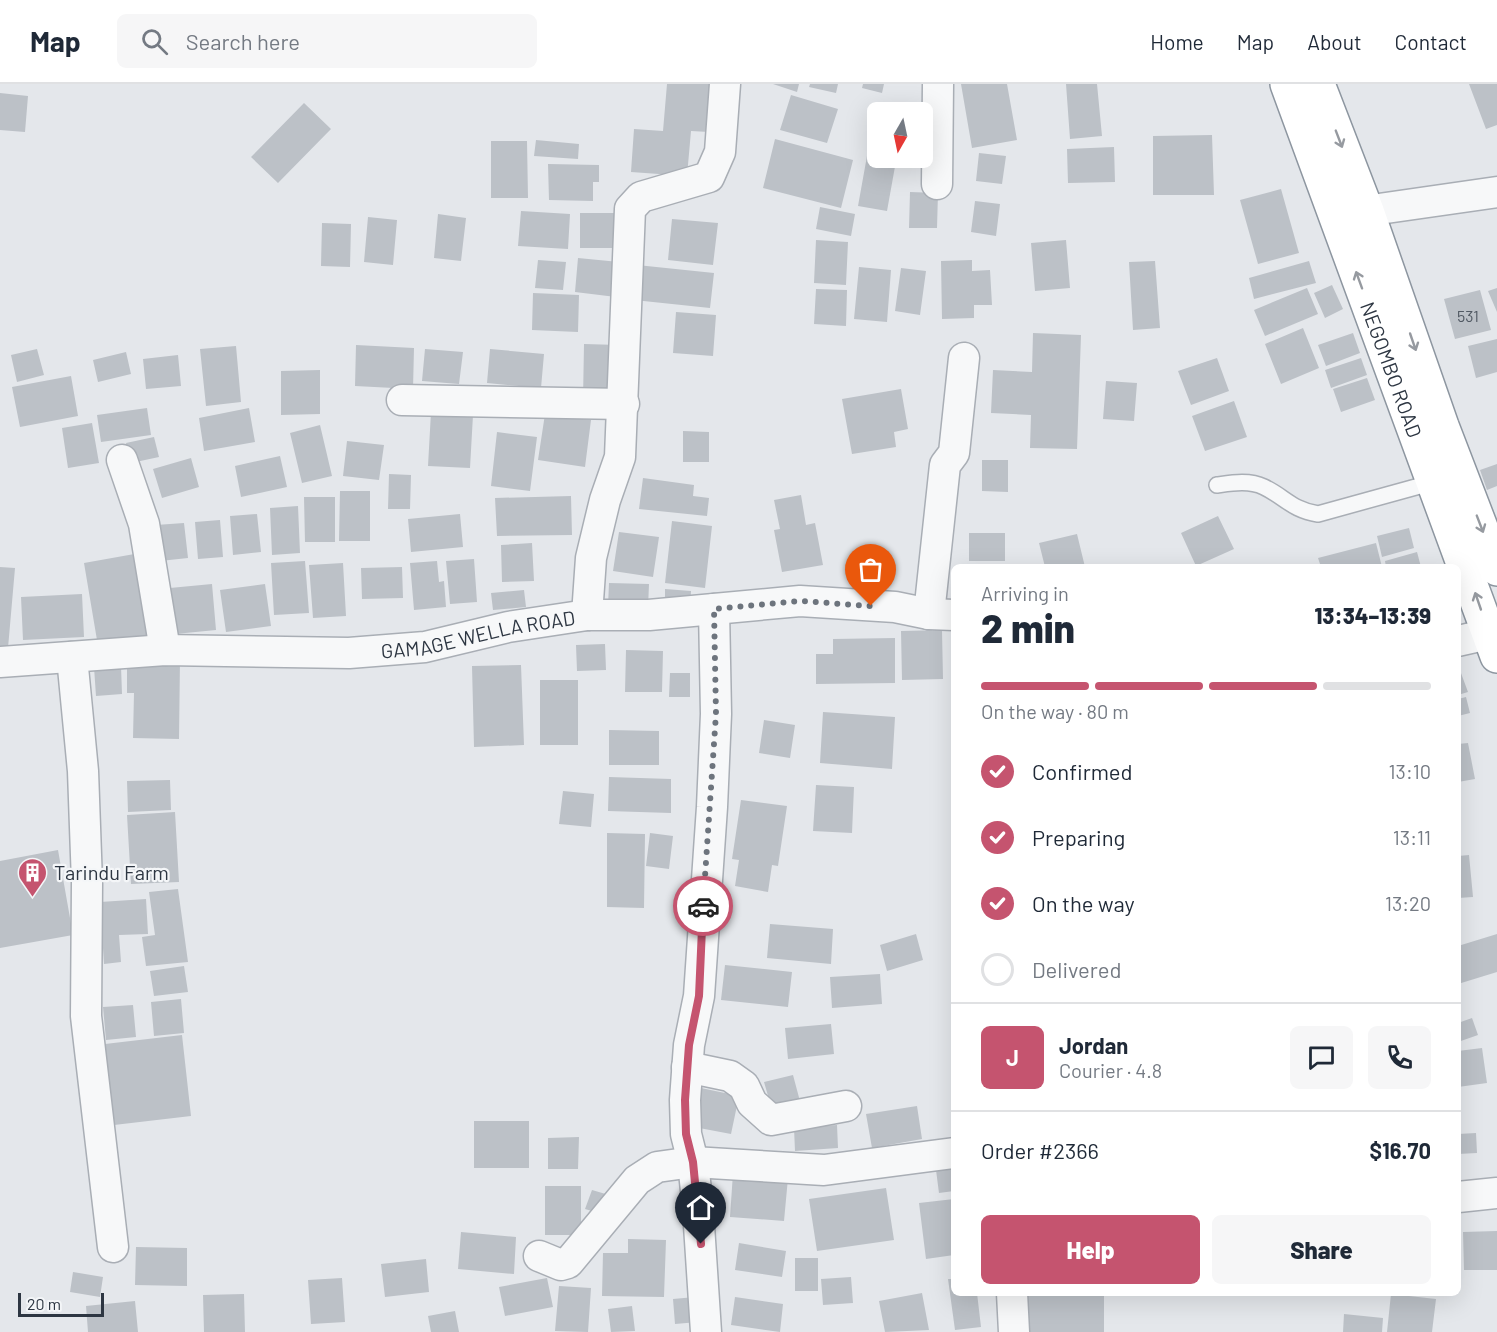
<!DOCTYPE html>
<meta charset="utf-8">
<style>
:root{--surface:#fff;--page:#f6f6f7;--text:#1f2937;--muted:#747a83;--line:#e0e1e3;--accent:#c5546f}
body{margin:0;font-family:Barlow,sans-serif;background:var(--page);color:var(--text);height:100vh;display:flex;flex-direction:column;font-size:22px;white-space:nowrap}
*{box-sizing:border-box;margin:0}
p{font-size:20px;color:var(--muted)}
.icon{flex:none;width:33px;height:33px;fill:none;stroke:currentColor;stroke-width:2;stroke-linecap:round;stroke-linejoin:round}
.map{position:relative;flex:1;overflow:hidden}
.side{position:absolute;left:951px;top:480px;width:510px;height:732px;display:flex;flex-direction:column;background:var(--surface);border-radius:9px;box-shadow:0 6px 24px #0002}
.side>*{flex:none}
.needle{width:39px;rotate:189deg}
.tools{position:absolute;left:867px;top:18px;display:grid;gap:12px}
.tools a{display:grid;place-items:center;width:66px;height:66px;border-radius:9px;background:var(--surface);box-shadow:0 6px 24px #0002;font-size:30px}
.scale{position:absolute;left:18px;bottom:15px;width:86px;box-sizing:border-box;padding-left:6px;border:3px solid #2d3642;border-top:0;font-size:16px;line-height:21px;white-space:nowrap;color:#2d3642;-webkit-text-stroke:4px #f4f6f8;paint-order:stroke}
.pin{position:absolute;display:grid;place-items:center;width:51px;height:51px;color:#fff;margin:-62px -26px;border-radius:50% 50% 50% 0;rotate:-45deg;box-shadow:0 0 6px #0007}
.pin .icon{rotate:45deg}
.courier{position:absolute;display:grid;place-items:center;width:60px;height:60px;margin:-30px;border:4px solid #c5546f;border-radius:50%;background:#fff;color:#222;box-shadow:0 2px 8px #0007}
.head em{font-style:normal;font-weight:800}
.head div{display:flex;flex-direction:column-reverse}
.head{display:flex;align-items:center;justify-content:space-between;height:102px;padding:0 30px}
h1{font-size:39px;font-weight:800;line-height:45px}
.bar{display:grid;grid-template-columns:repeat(4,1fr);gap:9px 6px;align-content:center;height:72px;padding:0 30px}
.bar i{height:8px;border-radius:4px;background:var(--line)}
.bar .on{background:var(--accent)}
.bar p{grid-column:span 4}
.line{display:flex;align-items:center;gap:15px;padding:0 30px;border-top:2px solid var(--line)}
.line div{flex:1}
.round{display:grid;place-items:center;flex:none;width:63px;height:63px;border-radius:9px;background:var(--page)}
ol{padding:0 30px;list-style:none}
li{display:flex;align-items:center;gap:18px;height:66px}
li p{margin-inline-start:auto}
li .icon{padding:6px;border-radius:50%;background:var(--accent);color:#fff;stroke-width:4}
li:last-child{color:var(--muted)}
li i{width:33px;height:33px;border:3px solid var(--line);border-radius:50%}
.primary-button{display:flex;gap:12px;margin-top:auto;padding:12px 30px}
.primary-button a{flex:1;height:69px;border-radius:9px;background:var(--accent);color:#fff;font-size:24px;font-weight:800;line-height:69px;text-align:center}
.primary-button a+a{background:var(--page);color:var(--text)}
header{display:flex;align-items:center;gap:36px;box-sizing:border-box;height:84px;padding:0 30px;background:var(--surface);border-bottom:2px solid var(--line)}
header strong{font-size:28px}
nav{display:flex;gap:33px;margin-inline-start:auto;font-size:21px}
.search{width:420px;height:54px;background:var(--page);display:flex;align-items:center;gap:15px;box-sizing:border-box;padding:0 21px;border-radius:9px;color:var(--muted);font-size:22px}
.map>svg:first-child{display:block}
.building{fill:#bcc1c7}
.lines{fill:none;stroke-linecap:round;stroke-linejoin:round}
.lane-casing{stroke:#a9aeb5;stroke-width:18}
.street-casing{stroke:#a9aeb5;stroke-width:33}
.highway-casing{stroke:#8d96a0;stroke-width:36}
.lane{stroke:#f7f8f9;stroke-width:15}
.street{stroke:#f7f8f9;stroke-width:30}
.highway{stroke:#fff;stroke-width:33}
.oneway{stroke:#969aa0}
.done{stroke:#6d747d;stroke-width:6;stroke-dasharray:0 10.8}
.route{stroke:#c5546f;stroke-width:8}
.labels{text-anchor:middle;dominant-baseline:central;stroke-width:4.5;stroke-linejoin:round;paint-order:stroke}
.number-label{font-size:16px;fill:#515963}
.street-label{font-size:20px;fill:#2d3642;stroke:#f4f6f8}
.poi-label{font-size:20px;fill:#2d3642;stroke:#f4f6f8;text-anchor:start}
</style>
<header>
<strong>Map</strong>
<div class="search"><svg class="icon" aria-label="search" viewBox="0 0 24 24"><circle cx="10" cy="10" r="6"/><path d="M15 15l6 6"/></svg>Search here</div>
<nav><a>Home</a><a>Map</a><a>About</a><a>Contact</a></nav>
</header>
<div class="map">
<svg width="1497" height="1248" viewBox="0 0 1497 1248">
<rect width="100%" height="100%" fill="#e4e7eb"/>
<!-- building -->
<path class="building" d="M667 0H712L709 48 691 47 687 92 631 88 634 45 663 47Z
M773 0H799L797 8Z
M810 0H838L836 9 809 3Z
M863 0H884L882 9 862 4Z
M961 0H1007L1017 56 972 64Z
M1066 0H1097L1102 52 1070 55Z
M1469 0H1497V41L1486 45Z
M0 9 28 12 25 48 0 46Z
M791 11 838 25 827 59 780 46Z
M304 19 331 45 278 99 251 73Z
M873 28 878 29V56L870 55Z
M1212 51 1214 111H1153V52Z
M775 55 853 76 841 124 763 104Z
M536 56 579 60 578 75 534 72Z
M491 57H527L528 114H491Z
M1114 63 1115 98 1068 99 1067 65Z
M979 69 1006 72 1002 100 976 97Z
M867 72 896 77 887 127 858 122Z
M548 80 599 81V98H593V117L549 116Z
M1281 105 1299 169 1258 180 1240 116Z
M910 108 938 109 937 144H909Z
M975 117 1000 120 996 152 971 148Z
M820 123 855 130 851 152 816 145Z
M521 127 570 130 568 165 518 162Z
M580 129H614V164H580Z
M438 130 466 134 461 177 434 174Z
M368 133 397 136 393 181 364 178Z
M672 135 718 139 713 181 668 176Z
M322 139 351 140 350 183 321 182Z
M816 156 848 158 846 201 814 199Z
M1066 156 1070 204 1035 207 1031 159Z
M578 174 619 178 616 213 575 208Z
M538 176 566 178 563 206 535 204Z
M972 176V187L990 186 992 221H974V234L942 235 941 177Z
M1155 177 1160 244 1133 246 1129 178Z
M1309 177 1316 199 1254 215 1249 194Z
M637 181 714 189 710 224 634 216Z
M859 183 891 186 887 238 854 235Z
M901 184 926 187 920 231 895 227Z
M1332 201 1343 225 1325 234 1314 209Z
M1307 204 1318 230 1265 252 1254 226Z
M1497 204V228L1488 207Z
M816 205 847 206 846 242 814 240Z
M1480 206 1491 246 1455 255 1444 215Z
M533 209 579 211 578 248 532 246Z
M676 228 716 231 713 272 673 269Z
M1303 244 1319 284 1281 300 1265 260Z
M1033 249 1081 251 1077 365 1030 364 1031 331 991 329 993 286 1032 288Z
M1353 249 1360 269 1326 282 1318 261Z
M1497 255V288L1476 294 1468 262Z
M584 260 619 261 618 317 583 316Z
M356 261 414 264 413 305 355 302Z
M236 262 241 318 206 322 200 265Z
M37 265 44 291 17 298 11 271Z
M425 265 463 268 459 300 422 297Z
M490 265 544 270 541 304 487 299Z
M126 268 131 290 98 298 93 276Z
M178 271 181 302 146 305 143 275Z
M1217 274 1229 307 1191 321 1178 287Z
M1361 274 1367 291 1331 304 1325 286Z
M320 286V330L281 331V287Z
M71 292 78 332 20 343 12 303Z
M1367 294 1375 316 1341 328 1333 305Z
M1106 297 1137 299 1134 337 1103 335Z
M901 305 908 345 894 348 896 363 852 370 842 315Z
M1234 317 1247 353 1205 367 1192 332Z
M147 324 151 351 101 358 97 331Z
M249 324 255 358 204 367 199 334Z
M431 328 473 331 470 384 428 382Z
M545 330 591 336 585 383 538 376Z
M92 339 99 379 68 384 62 344Z
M320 341 332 392 302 399 290 349Z
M683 347 709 348V378H683Z
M497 348 537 353 530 407 491 402Z
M154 353 159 373 131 379 126 359Z
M347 357 384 361 379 396 343 392Z
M280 372 287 403 241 413 235 382Z
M191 374 199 403 162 414 153 385Z
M982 376H1008V408L982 407Z
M1497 380V402L1487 406 1480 386Z
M389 390 411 391 410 425H388Z
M643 394 694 401 693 412 709 414 707 432 639 425Z
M340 407H370V457H339Z
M801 411 806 441 815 439 823 481 782 488 774 446 780 445 774 416Z
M571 412 572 451 497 452 495 414Z
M304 413H335V458H305Z
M298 422 300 469 272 471 270 424Z
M257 430 261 468 233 471 230 432Z
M460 430 463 463 411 468 408 435Z
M1218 432 1234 465 1196 482 1181 449Z
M220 436 223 473 198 475 195 438Z
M672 437 712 442 705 504 665 499Z
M184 439 188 474 160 477 156 441Z
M1409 444 1414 464 1382 473 1377 452Z
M619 448 659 453 653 493 613 487Z
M969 449H1005V477H969Z
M1077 450 1085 483H1045L1039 459Z
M532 459 534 497 502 498 501 461Z
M1376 459 1382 483H1321L1318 474Z
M1417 468 1421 483H1386L1385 477Z
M140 469 155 552 98 562 84 479Z
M474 475 477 518 450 520 446 477Z
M305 477 309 529 274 531 271 479Z
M437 477 439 498 444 497 446 523 414 526 410 479Z
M343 479 346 532 313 534 309 481Z
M0 483 15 484 8 564H0Z
M402 483 403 514 362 515 361 484Z
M609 499 649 500 648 524 608 523Z
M212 500 216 546 175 550 170 504Z
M265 500 271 542 226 548 220 506Z
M665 505 691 507 690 524 665 522Z
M524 506 526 523 493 526 491 509Z
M82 510 84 553 23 556 21 513Z
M942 546 943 595 902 596 901 547Z
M895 554V599L816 600V570H833V555Z
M605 560 606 586 577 587 576 561Z
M626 566 663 567 662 608H625Z
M180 575 179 655 133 654 134 609H127V579Z
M521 581 524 661 474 663 472 582Z
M1458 581 1468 608 1458 611Z
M121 582 122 610 96 612 94 583Z
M670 589H690V613H669Z
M540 596H578V661H540Z
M1466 613 1470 629 1458 632V615Z
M823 628 895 633 892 685 820 679Z
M764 636 795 641 790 674 759 669Z
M609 646 659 647V681H609Z
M1468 659 1475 695 1458 698V660Z
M609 693 671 695V729L608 727Z
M170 696 171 726 128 728 127 697Z
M816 701 854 703 852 749 813 747Z
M563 707 594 710 591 743 559 740Z
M741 716 787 722 778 782 772 781 768 808 735 802 739 776 732 775Z
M175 728 179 798 131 800 127 731Z
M607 749 645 750 644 824 607 823Z
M650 749 673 752 669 785 646 782Z
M58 766 73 851 0 864V777Z
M1469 771 1473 813 1458 814V772Z
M178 805 188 878 146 882 142 853 155 851 149 808Z
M146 815 148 850 119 851 121 878 104 880 100 818Z
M770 840 833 845 831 880 767 874Z
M916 850 923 876 887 887 880 861Z
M1497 850V888L1458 900V862Z
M725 881 792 888 788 923 721 916Z
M184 882 188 908 154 912 150 887Z
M880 890 882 920 832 924 830 893Z
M181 915 184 949 154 952 151 918Z
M133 921 136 953 106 956 103 923Z
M1472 934 1478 951 1458 958V939Z
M831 940 834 970 788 975 785 944Z
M182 951 191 1032 114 1041 105 960Z
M1482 964 1487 999 1458 1003V967Z
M793 991 801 1021 773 1029 764 998Z
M701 1004 739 1012 731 1050 694 1043Z
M917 1022 922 1055 872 1064 866 1030Z
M474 1037H529V1084H474Z
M837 1041 838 1064 795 1067 794 1044Z
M1476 1049 1477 1069 1458 1070V1050Z
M579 1053 578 1085H548V1054Z
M954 1083V1107L939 1109 936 1086Z
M733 1089 788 1094 784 1137 730 1133Z
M545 1102H581V1151H545Z
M886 1104 894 1156 817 1167 809 1115Z
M592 1106 609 1111 602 1130 585 1125Z
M954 1115V1171L926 1175 919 1119Z
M1497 1147V1186H1464L1463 1148Z
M461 1148 516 1153 514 1190 458 1185Z
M628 1155 666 1156 664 1213 602 1212 603 1169H628Z
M739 1159 786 1167 782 1193 735 1186Z
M136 1163 187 1164V1202L135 1201Z
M795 1174H818V1207H795Z
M426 1175 429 1208 385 1213 381 1180Z
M73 1188 103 1193 100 1213 70 1208Z
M851 1193 853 1219 823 1221 821 1195Z
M342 1194 345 1238 311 1240 308 1196Z
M547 1194 553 1223 505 1232 499 1203Z
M948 1195H954V1209H977L981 1243 955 1246Z
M559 1202 591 1204 588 1248 555 1247Z
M922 1209 929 1246 885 1248 879 1217Z
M1025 1209H1104V1248H1024Z
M244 1210 245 1248H204L203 1211Z
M1391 1210 1436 1215 1432 1248H1387Z
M695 1213 698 1238 675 1240 673 1215Z
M735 1213 783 1220 780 1248 731 1241Z
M135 1217 138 1248H88L86 1222Z
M632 1222 635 1247 611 1248 608 1225Z
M455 1227 459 1248H431L428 1232Z
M1344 1230 1383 1234 1382 1248H1343Z"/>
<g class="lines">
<defs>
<path id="lane" d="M1217 401C1232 399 1249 396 1264 403 1285 413 1292 426 1318 430L1434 398"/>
<g id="street">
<path d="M937 100 938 0"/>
<path d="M1344 130 1497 108"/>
<path d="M402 316 624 320"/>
<path d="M122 376 144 440 165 566"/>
<path d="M929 530 945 381 954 369 964 274"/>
<path d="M587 531 591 474 605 416 620 373 630 125 641 113 709 93 720 68 725 0"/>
<path d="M1458 557 1497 548"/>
<path d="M72 573 83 687 87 799 86 932 113 1163"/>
<path id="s1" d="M0 578 165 566 349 569 425 563 508 543 587 531H649L800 517 895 523 929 530 954 531"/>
<path d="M687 983 730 992 744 1002 752 1019 771 1036 846 1022"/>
<path d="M1458 1113 1497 1109"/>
<path d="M539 1172 561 1181 568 1179 637 1096 657 1083 693 1078 824 1086 954 1069"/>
<path d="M1012 1209 1014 1248"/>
<path d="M706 1248 698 1126 693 1078 686 1050 685 1016 689 961 699 912 712 723 716 630 714 525"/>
</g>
<g id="highway">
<path id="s2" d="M1287 0 1497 572"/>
<path d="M1318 0 1367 127 1442 342 1497 485"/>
</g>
</defs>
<!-- lane casing -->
<use href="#lane" class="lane-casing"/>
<!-- street casing -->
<use href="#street" class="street-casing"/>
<!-- highway casing -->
<use href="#highway" class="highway-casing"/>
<!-- lane -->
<use href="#lane" class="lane"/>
<!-- street -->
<use href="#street" class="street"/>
<!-- highway -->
<use href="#highway" class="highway"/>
</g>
<!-- one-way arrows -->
<defs><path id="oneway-shaft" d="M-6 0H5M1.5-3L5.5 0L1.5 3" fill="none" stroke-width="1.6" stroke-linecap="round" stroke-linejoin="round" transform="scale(1.5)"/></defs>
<g class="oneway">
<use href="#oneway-shaft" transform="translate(1339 55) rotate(69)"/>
<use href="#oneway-shaft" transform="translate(1359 196) rotate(-110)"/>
<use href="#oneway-shaft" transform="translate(1413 258) rotate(71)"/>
<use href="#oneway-shaft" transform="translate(1480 440) rotate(69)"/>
<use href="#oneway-shaft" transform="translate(1478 517) rotate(-109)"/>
</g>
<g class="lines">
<!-- done -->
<path class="done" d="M703 822 716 630 714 525 800 517 871 522"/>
<!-- route -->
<path class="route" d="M701 1160 693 1078 686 1050 685 1016 689 961 699 912 703 822"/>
</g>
<!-- icons -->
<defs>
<symbol id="building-pin" viewBox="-11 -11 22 30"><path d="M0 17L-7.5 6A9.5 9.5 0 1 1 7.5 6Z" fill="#c5546f" stroke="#f4f6f8"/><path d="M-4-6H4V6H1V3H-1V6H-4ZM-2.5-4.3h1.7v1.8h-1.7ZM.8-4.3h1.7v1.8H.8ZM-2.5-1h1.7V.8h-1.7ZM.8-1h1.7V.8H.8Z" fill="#fff"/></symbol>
</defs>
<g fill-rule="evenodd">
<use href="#building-pin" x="16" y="772" width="33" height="45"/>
</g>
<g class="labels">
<!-- number labels -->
<g class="number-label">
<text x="1468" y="231">531</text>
</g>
<!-- street labels -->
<g class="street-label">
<text stroke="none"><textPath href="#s2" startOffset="304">NEGOMBO ROAD</textPath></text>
<text stroke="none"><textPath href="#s1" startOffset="480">GAMAGE WELLA ROAD</textPath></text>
</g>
<!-- poi labels -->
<g class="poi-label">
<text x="54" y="788">Tarindu Farm</text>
</g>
</g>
</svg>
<div class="tools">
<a><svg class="needle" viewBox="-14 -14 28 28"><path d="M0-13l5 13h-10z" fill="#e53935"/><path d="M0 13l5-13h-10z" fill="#747a83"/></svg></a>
</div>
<div class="scale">20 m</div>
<div class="pin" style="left:871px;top:522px;background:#ea580c"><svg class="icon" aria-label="bag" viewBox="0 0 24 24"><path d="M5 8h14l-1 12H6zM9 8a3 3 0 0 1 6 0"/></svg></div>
<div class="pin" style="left:701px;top:1160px;background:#1f2937"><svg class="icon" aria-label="home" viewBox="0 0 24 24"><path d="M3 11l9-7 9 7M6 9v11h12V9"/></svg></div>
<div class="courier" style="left:703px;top:822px"><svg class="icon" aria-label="car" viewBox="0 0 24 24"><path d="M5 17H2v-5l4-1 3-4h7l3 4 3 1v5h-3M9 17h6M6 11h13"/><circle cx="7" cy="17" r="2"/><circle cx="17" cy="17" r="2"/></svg></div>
<section class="side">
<div class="head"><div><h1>2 min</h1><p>Arriving in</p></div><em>13:34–13:39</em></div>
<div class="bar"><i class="on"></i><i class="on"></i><i class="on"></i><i></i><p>On the way · 80 m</p></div>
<ol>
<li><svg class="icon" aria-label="check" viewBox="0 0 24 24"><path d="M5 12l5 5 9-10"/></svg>Confirmed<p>13:10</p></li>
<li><svg class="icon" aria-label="check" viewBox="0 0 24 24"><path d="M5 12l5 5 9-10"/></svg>Preparing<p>13:11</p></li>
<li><svg class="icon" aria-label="check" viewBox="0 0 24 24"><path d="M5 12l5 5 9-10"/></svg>On the way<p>13:20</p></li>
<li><i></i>Delivered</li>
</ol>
<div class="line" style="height:108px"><b class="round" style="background:var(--accent);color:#fff">J</b><div><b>Jordan</b><p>Courier · 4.8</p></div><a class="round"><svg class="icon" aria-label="chat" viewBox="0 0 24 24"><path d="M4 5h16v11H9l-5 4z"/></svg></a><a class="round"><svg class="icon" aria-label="phone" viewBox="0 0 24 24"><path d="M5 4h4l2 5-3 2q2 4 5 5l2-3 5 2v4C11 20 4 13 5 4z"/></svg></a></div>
<div class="line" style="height:78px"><div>Order #2366</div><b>$16.70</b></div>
<div class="primary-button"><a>Help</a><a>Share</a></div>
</section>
</div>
